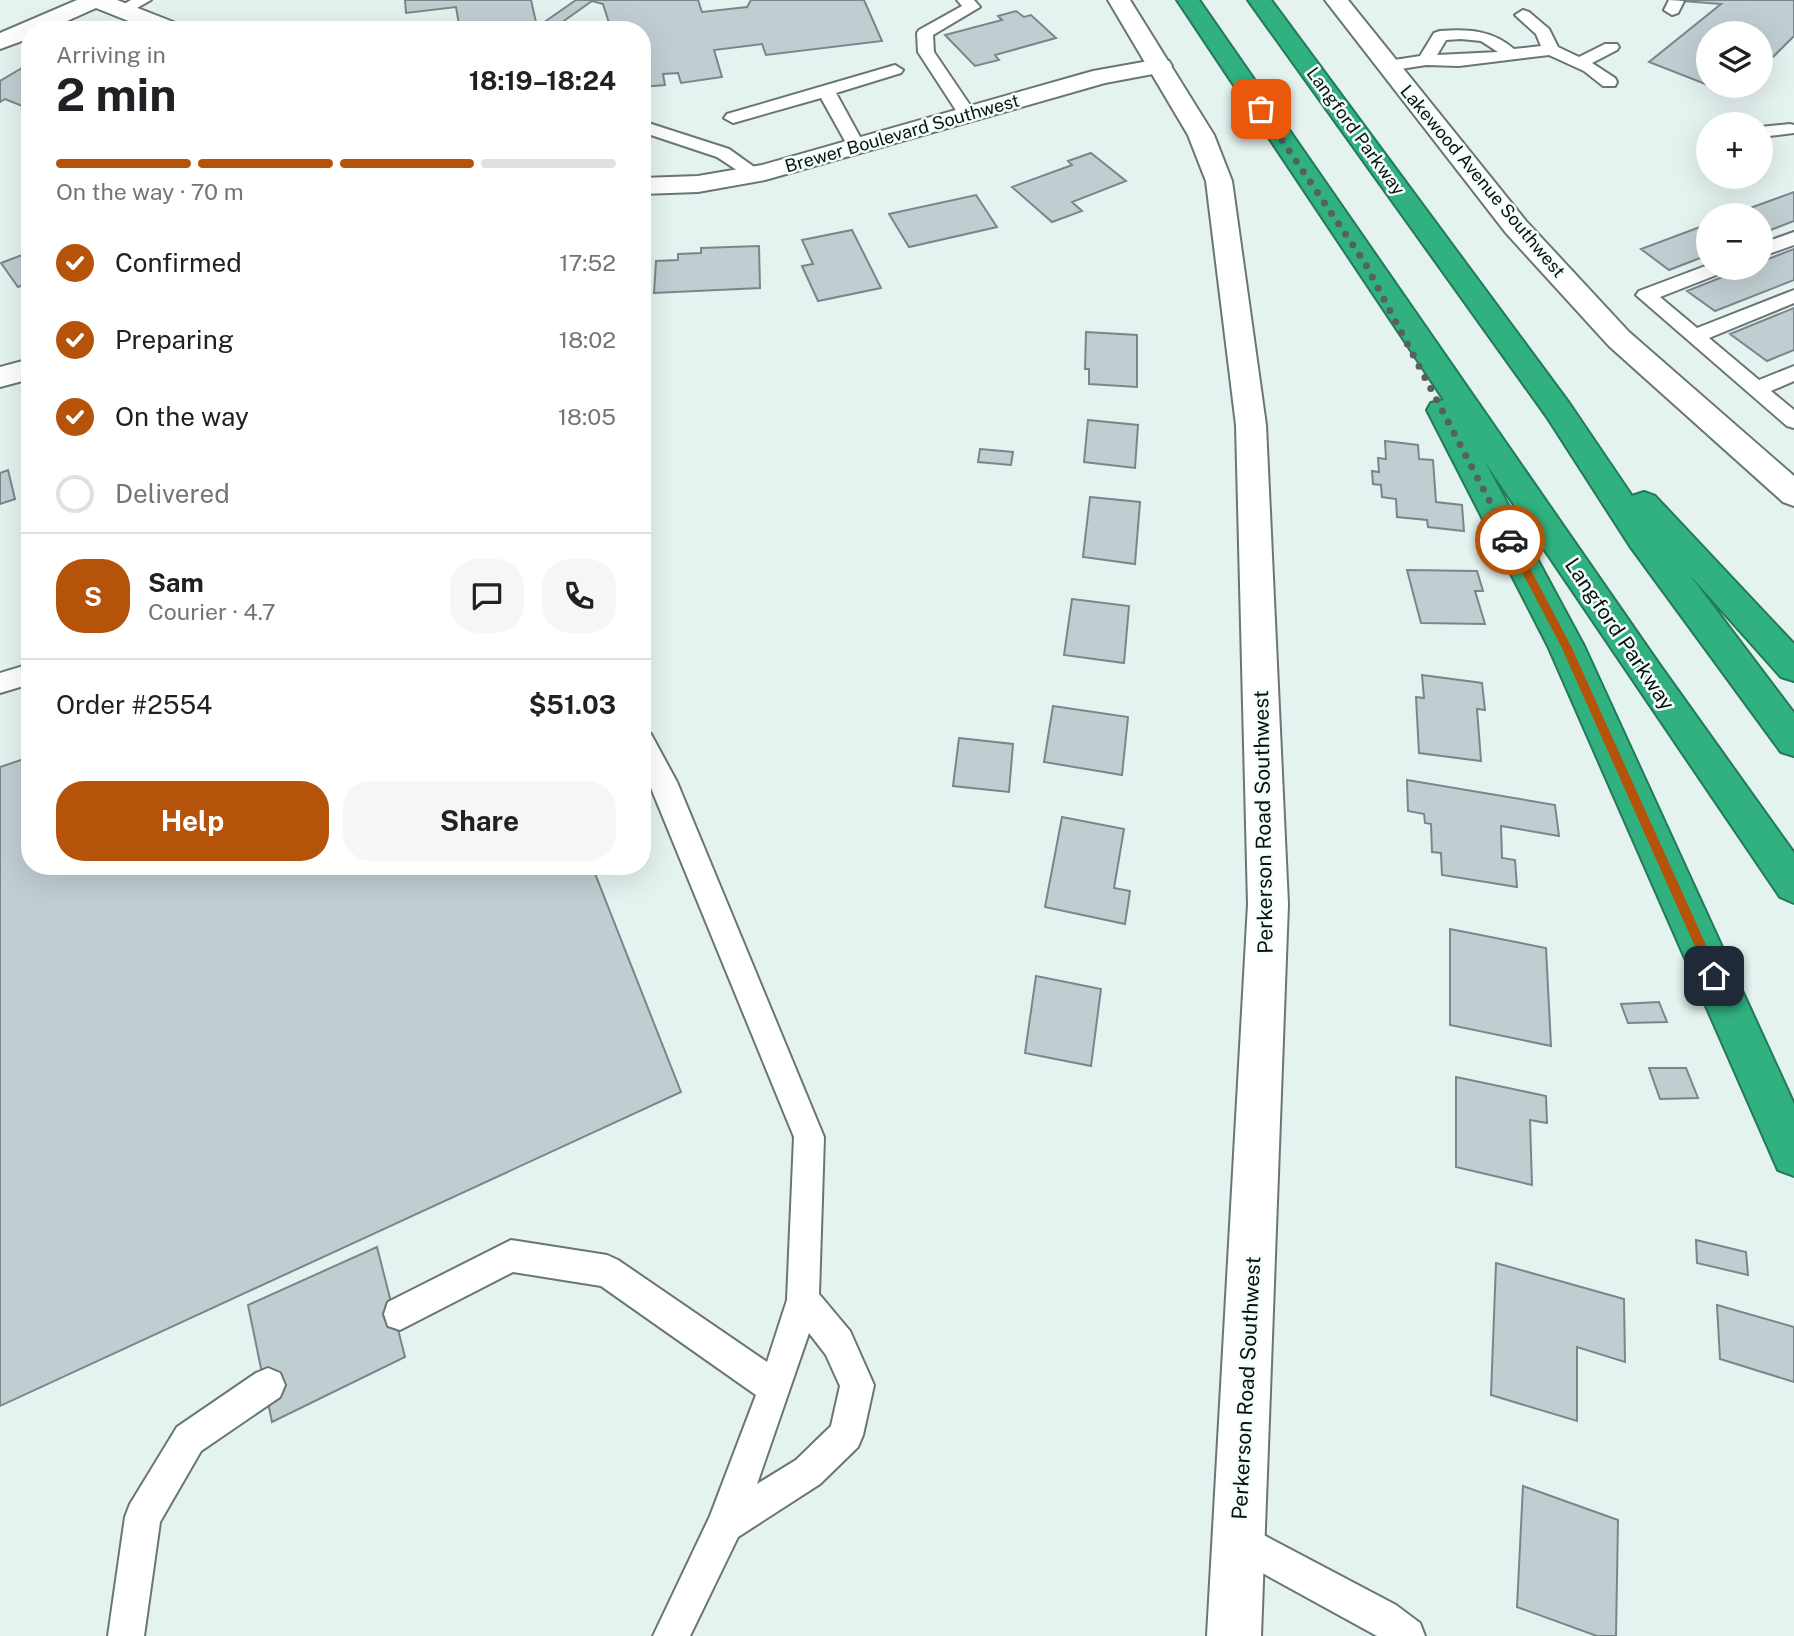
<!DOCTYPE html>
<meta charset="utf-8">
<style>
:root{--surface:#fff;--page:#f6f6f6;--text:#202124;--muted:#757577;--line:#e0e0e0;--accent:#b45309}
body{margin:0;font-family:"Public Sans",sans-serif;background:var(--page);color:var(--text);height:100vh;display:flex;flex-direction:column;font-size:26px;white-space:nowrap}
*{box-sizing:border-box;margin:0}
p{font-size:23px;color:var(--muted)}
.icon{flex:none;width:38px;height:38px;fill:none;stroke:currentColor;stroke-width:2;stroke-linecap:round;stroke-linejoin:round}
.map{position:relative;flex:1;overflow:hidden}
.panel{position:absolute;left:21px;top:21px;width:630px;height:854px;display:flex;flex-direction:column;background:var(--surface);border-radius:28px;box-shadow:0 7px 28px #0002}
.panel>*{flex:none}
.controls{position:absolute;left:1696px;top:21px;display:grid;gap:14px}
.controls a{display:grid;place-items:center;width:77px;height:77px;border-radius:50%;background:var(--surface);box-shadow:0 7px 28px #0002;font-size:35px}
.pin{position:absolute;display:grid;place-items:center;width:60px;height:60px;color:#fff;margin:-30px;border-radius:14px;box-shadow:0 4px 10px #0006}
.courier{position:absolute;display:grid;place-items:center;width:70px;height:70px;margin:-35px;border:5px solid #b45309;border-radius:50%;background:#fff;color:#222;box-shadow:0 2px 9px #0007}
.summary em{font-style:normal;font-weight:700}
.summary div{display:flex;flex-direction:column-reverse}
.summary{display:flex;align-items:center;justify-content:space-between;height:119px;padding:0 35px}
h1{font-size:46px;font-weight:700;line-height:52px}
.bar{display:grid;grid-template-columns:repeat(4,1fr);gap:10px 7px;align-content:center;height:84px;padding:0 35px}
.bar i{height:9px;border-radius:5px;background:var(--line)}
.bar .selected{background:var(--accent)}
.bar p{grid-column:span 4}
.line{display:flex;align-items:center;gap:18px;padding:0 35px;border-top:2px solid var(--line)}
.line div{flex:1}
.round{display:grid;place-items:center;flex:none;width:74px;height:74px;border-radius:28px;background:var(--page)}
ol{padding:0 35px;list-style:none}
li{display:flex;align-items:center;gap:21px;height:77px}
li p{margin-inline-start:auto}
li .icon{padding:7px;border-radius:50%;background:var(--accent);color:#fff;stroke-width:4}
li:last-child{color:var(--muted)}
li i{width:38px;height:38px;border:4px solid var(--line);border-radius:50%}
.action{display:flex;gap:14px;margin-top:auto;padding:14px 35px}
.action a{flex:1;height:80px;border-radius:28px;background:var(--accent);color:#fff;font-size:28px;font-weight:700;line-height:80px;text-align:center}
.action a+a{background:var(--page);color:var(--text)}
.map>svg:first-child{display:block}
.building{fill:#c1ced1;stroke:#7a8689;stroke-width:2}
.lines{fill:none;stroke-linecap:round;stroke-linejoin:round}
.service-casing{stroke:#6a7675;stroke-width:4}
.minor-casing{stroke:#6a7675;stroke-width:4}
.tertiary-casing{stroke:#6a7675;stroke-width:4}
.motorway-casing{stroke:#237958;stroke-width:4}
.service{fill:#fff;fill-rule:evenodd}
.minor{fill:#fff;fill-rule:evenodd}
.tertiary{fill:#fff;fill-rule:evenodd}
.motorway{fill:#30b17f;fill-rule:evenodd}
.route{fill:#b45309}
.done{stroke:#58605e;stroke-width:7;stroke-dasharray:0 12.6}
.labels{text-anchor:middle;dominant-baseline:central;stroke-width:5;stroke-linejoin:round;paint-order:stroke}
.far-street-label{font-size:18px;fill:#0c1110;stroke:#f2fffd}
.street-label{font-size:21px;fill:#0c1110;stroke:#f2fffd}
</style>
<div class="map">
<svg width="1794" height="1636" viewBox="0 0 1794 1636">
<rect width="100%" height="100%" fill="#e4f2f0"/>
<!-- building -->
<path class="building" d="M405 0H531L536 22 477 28 481 30H460L456 7 406 13Z
M576 0H698L702 12 747 7 751 0H864L882 41 766 55 762 44 714 50 722 77 681 83 678 73 663 74 665 85 642 87V30H569L609 23 603 4 592 1 551 30H533Z
M1669 0H1794V36L1760 70V33H1708V85L1649 62 1721 4Z
M1016 11 1024 17 1031 15 1056 38 995 55 999 60 975 66 945 35 1002 20 998 16Z
M22 68 30 71V109L5 99 0 102V81Z
M1710 86H1745L1735 96Z
M1091 153 1126 181 1072 202 1082 211 1052 222 1012 187 1072 165 1068 161Z
M1794 192V221L1760 234V215H1731Z
M976 195 997 227 909 247 889 214Z
M1708 224V255L1669 270 1641 249Z
M852 230 881 288 818 301 802 266 813 264 802 240Z
M759 246 760 288 654 293 656 261 678 260V254L701 253V248Z
M1794 249V280L1715 311 1687 291 1745 268H1760V262Z
M30 252V282L18 287 1 263Z
M1794 308V350L1767 361 1730 334Z
M1086 332 1137 335V387L1089 384V369H1085Z
M1088 420 1138 425 1135 468 1084 462Z
M1385 441 1418 445 1419 459 1433 460 1436 502 1462 505 1464 531 1428 527 1427 520 1397 517 1396 499 1382 497 1381 485 1373 484 1372 471 1379 472 1378 458 1386 459Z
M980 449 1013 452 1011 465 978 462Z
M8 470 15 499 0 504V473Z
M1090 497 1140 502 1135 564 1083 557Z
M1407 570 1477 571 1483 591H1475L1485 624 1421 623Z
M1072 599 1129 606 1124 663 1064 655Z
M1422 675 1482 683 1485 710 1477 709 1481 761 1419 753 1416 697 1424 698Z
M1053 706 1128 717 1122 775 1044 762Z
M959 738 1013 744 1009 792 953 786Z
M30 757V866H592L681 1092 0 1406V767Z
M1407 780 1555 805 1559 836 1501 826 1502 858 1515 860 1517 887 1442 875 1441 853 1432 852 1431 824 1425 823 1424 814 1408 811Z
M1062 817 1124 829 1114 888 1130 891 1125 924 1045 907Z
M1450 929 1546 948 1551 1046 1450 1025Z
M1036 976 1101 989 1091 1066 1025 1053Z
M1659 1002 1667 1022 1628 1023 1621 1004Z
M1649 1068H1686L1698 1098 1660 1099Z
M1456 1077 1546 1096 1547 1123 1530 1120 1532 1185 1456 1167Z
M1696 1240 1746 1252 1748 1275 1697 1263Z
M377 1247 405 1357 272 1422 248 1305Z
M1496 1263 1624 1299 1625 1362 1577 1347V1421L1491 1395Z
M1717 1305 1794 1327V1382L1720 1359Z
M1523 1486 1618 1520 1616 1636H1597L1517 1607Z"/>
<g class="lines">
<defs>
<path id="service" d="M131 0H151L128 13H116L114 10Z
M957 0H974L980 7 933 35 934 52 976 114 967 119 961 118 918 52 917 33 919 30 962 6Z
M1669 0 1684 1 1678 13 1672 15 1664 10Z
M1523 10 1529 12 1549 29 1558 47 1579 57 1605 44H1617L1619 47 1617 50 1592 63 1615 78 1617 82 1615 86H1603L1584 71 1549 55 1459 66 1426 65 1388 71 1380 66 1388 61 1420 56 1434 33 1440 31C1468 29 1492 30 1514 49L1541 46 1536 34 1515 15ZM1461 39 1481 41 1498 52 1437 55 1446 40Z
M895 65 903 70 901 73 836 93 865 146 862 150H850L821 98 733 123 724 118 727 114Z
M642 121 729 149 764 174 761 178H749L717 157 642 132Z
M1790 124 1794 125V133L1760 137V127Z
M1794 232V245L1760 257V244Z
M1708 265V268H1727L1724 272 1660 297 1697 328 1794 290V303L1709 338 1759 380 1794 366V381L1771 391 1794 410V428L1787 426 1636 295 1639 291Z
M30 664V684L0 693V673Z
M642 731 651 734 677 782 824 1137 819 1294 850 1331 874 1385 863 1435 858 1447 820 1484 738 1537 690 1636H653L710 1516 756 1395 601 1286 513 1272 400 1330 388 1326 384 1314 388 1302 511 1240 607 1255 618 1260 767 1362 787 1300 794 1137 642 766ZM809 1333 826 1355 840 1386 831 1426 796 1460 757 1484Z
M268 1368 280 1373 285 1385 280 1397 201 1451 160 1522 144 1636H108L125 1517 130 1504 177 1427 256 1373Z
M1239 1522 1396 1605 1420 1623 1425 1636H1377L1226 1553 1221 1540 1226 1527Z"/>
<path id="minor" d="M77 0H117L181 25 185 30H151L96 8 47 30H30V38L0 49V33Z
M1160 59 1169 61 1172 66 1169 71 1105 83 765 180 698 192 642 194V178L698 176 762 165 1093 71Z
M30 359V379L0 387V367Z"/>
<path id="tertiary" d="M1108 0H1130L1214 135 1232 181 1266 425 1288 904 1261 1636H1207L1248 904 1236 425 1206 181 1188 135Z
M1325 0H1348L1526 221 1629 332 1794 476V506L1783 502 1609 346 1506 233Z"/>
<path id="motorway" d="M1177 0H1199L1659 664 1794 853V903L1780 897 1485 462 1584 646 1794 1104V1176L1778 1170 1548 646 1427 410 1431 403 1444 400Z
M1248 0H1271L1569 403 1632 496 1644 492 1655 496 1794 644V681L1781 677 1689 574 1794 713V756L1781 752 1630 546 1547 417Z"/>
</defs>
<!-- service casing -->
<use href="#service" class="service-casing"/>
<!-- minor casing -->
<use href="#minor" class="minor-casing"/>
<!-- tertiary casing -->
<use href="#tertiary" class="tertiary-casing"/>
<!-- motorway casing -->
<use href="#motorway" class="motorway-casing"/>
<!-- service -->
<use href="#service" class="service"/>
<!-- minor -->
<use href="#minor" class="minor"/>
<!-- tertiary -->
<use href="#tertiary" class="tertiary"/>
<!-- motorway -->
<use href="#motorway" class="motorway"/>
</g>
<!-- route -->
<path class="route" d="M1510 537 1515 540 1571 646 1720 976 1718 980H1710L1561 646 1505 540Z"/>
<g class="lines">
<!-- done -->
<path class="done" d="M1261 109 1365 263 1510 540"/>
</g>
<g class="labels">
<!-- far-street labels -->
<g class="far-street-label">
<text transform="translate(1356 131) rotate(54)">Langford Parkway</text>
<text transform="translate(902 133) rotate(-16)">Brewer Boulevard Southwest</text>
<text transform="translate(1483 181) rotate(50)">Lakewood Avenue Southwest</text>
</g>
<!-- street labels -->
<g class="street-label">
<text transform="translate(1620 634) rotate(56)">Langford Parkway</text>
<text transform="translate(1263 822) rotate(-91)">Perkerson Road Southwest</text>
<text transform="translate(1246 1388) rotate(-87)">Perkerson Road Southwest</text>
</g>
</g>
</svg>
<div class="controls">
<a><svg class="icon" aria-label="layers" viewBox="0 0 24 24"><path d="M12 4l9 5-9 5-9-5zM3 14l9 5 9-5"/></svg></a>
<a>+</a>
<a>−</a>
</div>
<div class="pin" style="left:1261px;top:109px;background:#ea580c"><svg class="icon" aria-label="bag" viewBox="0 0 24 24"><path d="M5 8h14l-1 12H6zM9 8a3 3 0 0 1 6 0"/></svg></div>
<div class="pin" style="left:1714px;top:976px;background:#1f2937"><svg class="icon" aria-label="home" viewBox="0 0 24 24"><path d="M3 11l9-7 9 7M6 9v11h12V9"/></svg></div>
<div class="courier" style="left:1510px;top:540px"><svg class="icon" aria-label="car" viewBox="0 0 24 24"><path d="M5 17H2v-5l4-1 3-4h7l3 4 3 1v5h-3M9 17h6M6 11h13"/><circle cx="7" cy="17" r="2"/><circle cx="17" cy="17" r="2"/></svg></div>
<section class="panel">
<div class="summary"><div><h1>2 min</h1><p>Arriving in</p></div><em>18:19–18:24</em></div>
<div class="bar"><i class="selected"></i><i class="selected"></i><i class="selected"></i><i></i><p>On the way · 70 m</p></div>
<ol>
<li><svg class="icon" aria-label="check" viewBox="0 0 24 24"><path d="M5 12l5 5 9-10"/></svg>Confirmed<p>17:52</p></li>
<li><svg class="icon" aria-label="check" viewBox="0 0 24 24"><path d="M5 12l5 5 9-10"/></svg>Preparing<p>18:02</p></li>
<li><svg class="icon" aria-label="check" viewBox="0 0 24 24"><path d="M5 12l5 5 9-10"/></svg>On the way<p>18:05</p></li>
<li><i></i>Delivered</li>
</ol>
<div class="line" style="height:126px"><b class="round" style="background:var(--accent);color:#fff">S</b><div><b>Sam</b><p>Courier · 4.7</p></div><a class="round"><svg class="icon" aria-label="chat" viewBox="0 0 24 24"><path d="M4 5h16v11H9l-5 4z"/></svg></a><a class="round"><svg class="icon" aria-label="phone" viewBox="0 0 24 24"><path d="M5 4h4l2 5-3 2q2 4 5 5l2-3 5 2v4C11 20 4 13 5 4z"/></svg></a></div>
<div class="line" style="height:91px"><div>Order #2554</div><b>$51.03</b></div>
<div class="action"><a>Help</a><a>Share</a></div>
</section>
</div>
